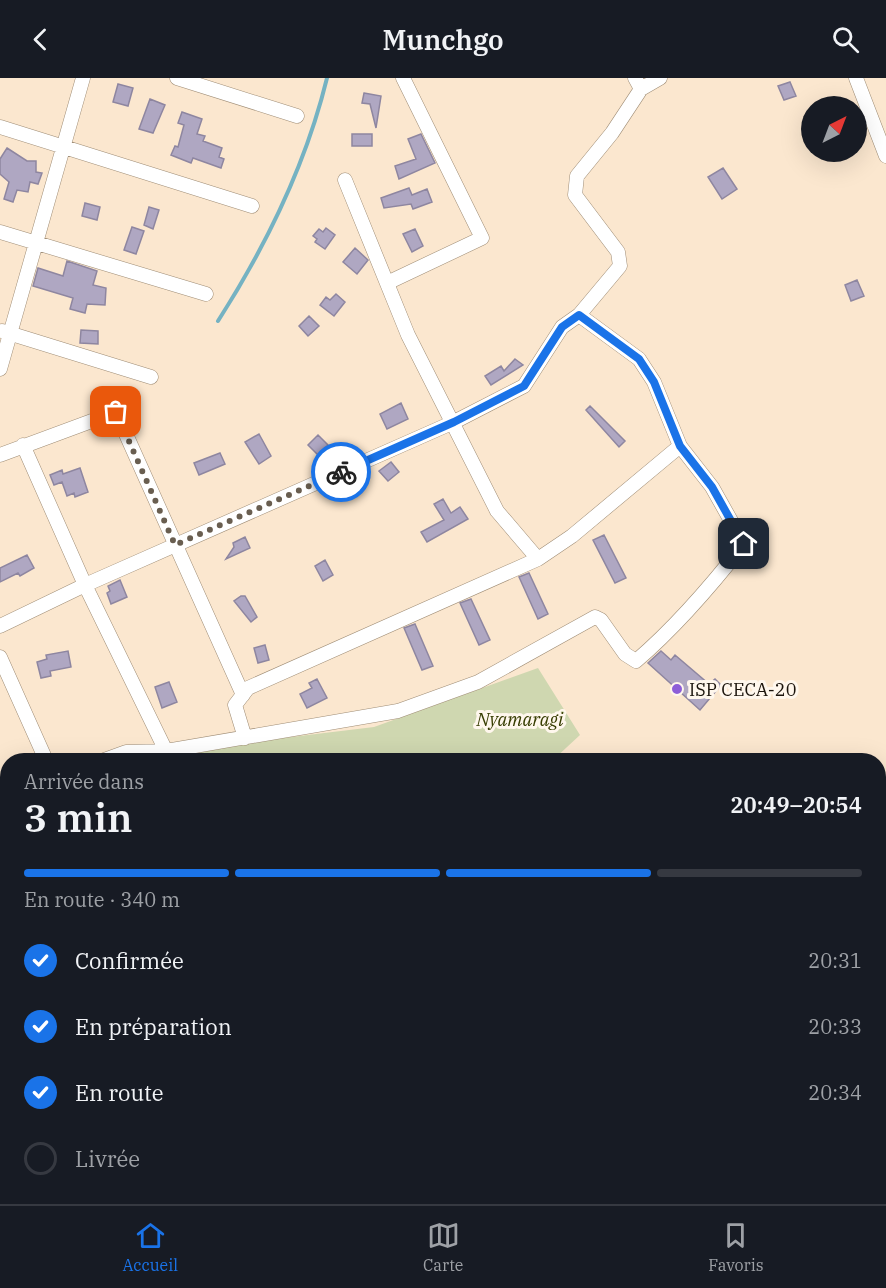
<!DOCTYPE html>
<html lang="fr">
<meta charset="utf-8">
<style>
:root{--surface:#171b24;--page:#20242c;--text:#f1f3f6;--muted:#9ea1a6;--line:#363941;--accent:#1a73e8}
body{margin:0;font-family:"IBM Plex Serif",serif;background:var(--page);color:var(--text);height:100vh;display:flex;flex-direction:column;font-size:22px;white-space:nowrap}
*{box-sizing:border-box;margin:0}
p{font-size:20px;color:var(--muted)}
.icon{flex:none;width:33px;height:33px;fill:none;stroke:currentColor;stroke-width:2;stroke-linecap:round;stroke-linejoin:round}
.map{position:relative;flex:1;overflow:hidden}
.side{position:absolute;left:0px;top:675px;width:886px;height:452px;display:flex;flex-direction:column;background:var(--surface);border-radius:24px 24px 0 0;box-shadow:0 6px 24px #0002}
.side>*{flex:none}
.needle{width:39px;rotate:42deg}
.controls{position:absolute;left:801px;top:18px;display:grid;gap:12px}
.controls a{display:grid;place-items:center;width:66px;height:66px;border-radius:50%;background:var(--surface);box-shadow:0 6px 24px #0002;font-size:30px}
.pin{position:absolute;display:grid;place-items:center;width:51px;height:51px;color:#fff;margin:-26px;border-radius:12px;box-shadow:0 3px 9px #0006}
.courier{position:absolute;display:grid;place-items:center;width:60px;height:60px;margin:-30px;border:4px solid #1a73e8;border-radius:50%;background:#fff;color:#222;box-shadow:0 2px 8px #0007}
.overview em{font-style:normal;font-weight:600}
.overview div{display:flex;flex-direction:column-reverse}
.overview{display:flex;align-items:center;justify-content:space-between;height:102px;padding:0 24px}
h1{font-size:39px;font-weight:600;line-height:45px}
.bar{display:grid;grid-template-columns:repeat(4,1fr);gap:9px 6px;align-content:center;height:72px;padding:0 24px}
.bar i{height:8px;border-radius:4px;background:var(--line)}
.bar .current{background:var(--accent)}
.bar p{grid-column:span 4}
ol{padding:0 24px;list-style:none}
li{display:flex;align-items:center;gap:18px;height:66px}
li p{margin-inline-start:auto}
li .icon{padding:6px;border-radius:50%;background:var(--accent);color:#fff;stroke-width:4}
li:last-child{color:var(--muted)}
li i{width:33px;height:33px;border:3px solid var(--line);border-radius:50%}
header{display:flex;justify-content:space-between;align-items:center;height:78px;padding:0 24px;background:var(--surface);font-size:27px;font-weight:600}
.tabs{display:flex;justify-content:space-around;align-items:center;height:84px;border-top:2px solid var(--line);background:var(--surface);font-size:16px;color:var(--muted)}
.tabs a{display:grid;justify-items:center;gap:3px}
.tabs .current{color:var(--accent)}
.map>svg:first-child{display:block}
.green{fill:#cfd7b0}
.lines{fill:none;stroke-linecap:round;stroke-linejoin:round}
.stream{stroke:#75b2c2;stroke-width:4}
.building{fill:#afa7c2;stroke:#8e86a0;stroke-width:1.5}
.minor-casing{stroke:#9f8d76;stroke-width:15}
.minor{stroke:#fff;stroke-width:14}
.done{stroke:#695e50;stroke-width:6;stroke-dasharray:0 10.8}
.route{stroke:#1a73e8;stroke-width:8}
.poi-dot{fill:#8d5ed8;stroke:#fff7ed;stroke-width:2}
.labels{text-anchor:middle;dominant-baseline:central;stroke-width:6;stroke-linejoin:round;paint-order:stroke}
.poi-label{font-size:18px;fill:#1b140c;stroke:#fff7ed;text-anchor:start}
.park-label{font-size:18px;font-style:italic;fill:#363c00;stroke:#fff7ed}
</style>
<header><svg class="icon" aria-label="back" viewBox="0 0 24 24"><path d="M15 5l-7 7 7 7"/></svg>Munchgo<svg class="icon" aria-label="search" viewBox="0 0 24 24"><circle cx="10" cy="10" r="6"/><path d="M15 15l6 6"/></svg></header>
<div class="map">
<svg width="886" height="1126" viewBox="0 0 886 1126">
<rect width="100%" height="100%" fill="#fbe7cf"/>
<!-- green -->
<path class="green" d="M538 590 580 657 553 682H120L133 678 374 649Z"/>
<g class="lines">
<!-- stream -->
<path class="stream" d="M218 243C266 168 306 86 327 0
M879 1024 886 1015
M788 1126 793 1119"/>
</g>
<!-- building -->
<path class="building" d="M790 4 796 18 784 22 778 8Z
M118 6 133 10 128 28 113 24Z
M364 15 381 18 376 50 370 26 362 25Z
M150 21 165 27 153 55 139 51Z
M182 34 202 41 197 56 205 58 203 63 222 70 219 79 224 81 221 90 193 80 191 85 171 77 175 68 178 69 184 47 178 45Z
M352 56H372V68H352Z
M421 56 435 85 399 101 395 88 416 81 408 61Z
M7 70 27 83H36V94L42 95 38 106 30 104 28 114 17 112 13 124 4 121 9 104 0 96V81Z
M723 90 737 111 722 121 708 99Z
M409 110 412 117 427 111 432 124 413 131 411 126 384 130 381 120Z
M85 125 100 129 97 142 82 138Z
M149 129 159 132 153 151 144 147Z
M132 149 144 153 136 176 124 172Z
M326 150 335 157 325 171 315 164 317 161 313 158 319 151 323 154Z
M415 151 423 168 412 174 403 156Z
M355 170 368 182 357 196 343 184Z
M67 183 97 193 93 207 106 210 105 227 87 226 85 235 70 231 73 220 33 208 38 190 63 198Z
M857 202 864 218 851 223 845 207Z
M336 216 345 224 334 238 320 227 326 219 330 222Z
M309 238 319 248 308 258 299 248Z
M81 252 98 253V266L80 265Z
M515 281 523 287 491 307 485 298 501 288 504 293Z
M401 325 408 341 387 351 380 336Z
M590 328 625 363 619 369 586 332Z
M259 356 271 378 259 386 245 364Z
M318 357 328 367 318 377 308 367Z
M220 375 225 386 199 397 194 385Z
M391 384 399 394 388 403 379 393Z
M80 390 88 414 75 419 74 415 67 418 62 404 54 407 50 397 62 392 63 396Z
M443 421 451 435 460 429 468 441 427 464 421 454 444 442 434 426Z
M604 457 626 500 615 505 593 462Z
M245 459 250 470 226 481 234 469 233 465Z
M27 477 34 490 20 498 18 495 0 504V490Z
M325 482 333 497 323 503 315 488Z
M529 495 548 536 538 541 519 499Z
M120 502 127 519 111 526 107 515 110 513 108 508Z
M241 518H245L257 539 251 544 234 523Z
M471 521 490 562 479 567 460 525Z
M415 546 433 588 422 592 404 550Z
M265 567 269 582 258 585 254 570Z
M68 573 71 589 50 593 51 598 41 600 37 584 47 581 46 577Z
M661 573 671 582 675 577 709 606 715 601 721 607 700 632 648 585Z
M317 601 327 620 307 630 300 616 312 610 309 605Z
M169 604 177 624 162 630 155 609Z"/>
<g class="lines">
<defs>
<path id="minor" d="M177 0 297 38
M856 0 886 78
M641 11 660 0
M0 49 252 128
M345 102 408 257 497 433 538 481
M0 154 206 216
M387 205 482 160 403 0
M2 253 151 299
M0 291 83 0
M23 367 85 507 166 673
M0 377 116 334 243 617
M0 548 85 507 454 344 524 308 562 249 579 237 620 188 618 174 575 117 577 98 612 55 641 11 635 0
M0 579 46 682
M245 660 235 627 248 610 538 481 572 458 680 368
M104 682 126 674 166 673 398 633 478 604 595 539 601 542 625 576 636 583C677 548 711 508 744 466L712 409 680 368 654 304 639 281 579 237
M0 721 8 718
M0 796 8 810
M0 878 8 873"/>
</defs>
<!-- minor casing -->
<use href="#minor" class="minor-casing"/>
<!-- minor -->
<use href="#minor" class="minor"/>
</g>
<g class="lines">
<!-- done -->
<path class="done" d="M116 334 175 467 341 394"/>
<!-- route -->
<path class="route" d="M341 394 454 344 524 308 562 249 579 237 639 281 654 304 680 368 712 409 744 466"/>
</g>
<!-- markers -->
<circle class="poi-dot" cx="677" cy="611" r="6"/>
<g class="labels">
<!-- poi labels -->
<g class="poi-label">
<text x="689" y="611">ISP CECA-20</text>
</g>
<!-- park labels -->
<g class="park-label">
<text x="520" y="641">Nyamaragi</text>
</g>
</g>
</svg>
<div class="controls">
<a><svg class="needle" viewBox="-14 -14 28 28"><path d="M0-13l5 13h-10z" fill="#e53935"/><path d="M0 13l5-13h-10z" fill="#9ea1a6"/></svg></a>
</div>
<div class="pin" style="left:116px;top:334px;background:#ea580c"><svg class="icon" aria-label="bag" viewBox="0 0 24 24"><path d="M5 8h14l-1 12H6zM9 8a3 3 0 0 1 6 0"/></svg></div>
<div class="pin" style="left:744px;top:466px;background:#1f2937"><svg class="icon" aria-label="home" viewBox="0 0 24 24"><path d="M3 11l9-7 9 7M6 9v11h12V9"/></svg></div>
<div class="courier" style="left:341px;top:394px"><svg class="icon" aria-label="bike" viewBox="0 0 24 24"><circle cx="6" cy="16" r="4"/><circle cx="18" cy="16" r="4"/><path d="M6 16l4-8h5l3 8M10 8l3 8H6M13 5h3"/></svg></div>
<section class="side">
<div class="overview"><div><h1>3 min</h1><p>Arrivée dans</p></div><em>20:49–20:54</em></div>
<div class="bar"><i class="current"></i><i class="current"></i><i class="current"></i><i></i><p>En route · 340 m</p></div>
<ol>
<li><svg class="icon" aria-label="check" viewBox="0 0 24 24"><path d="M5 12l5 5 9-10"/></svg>Confirmée<p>20:31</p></li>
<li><svg class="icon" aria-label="check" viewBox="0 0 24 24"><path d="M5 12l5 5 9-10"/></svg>En préparation<p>20:33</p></li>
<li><svg class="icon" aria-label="check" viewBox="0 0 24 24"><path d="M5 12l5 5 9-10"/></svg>En route<p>20:34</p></li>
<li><i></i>Livrée</li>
</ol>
</section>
</div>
<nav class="tabs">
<a class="current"><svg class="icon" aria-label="home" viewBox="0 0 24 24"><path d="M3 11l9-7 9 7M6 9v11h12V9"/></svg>Accueil</a>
<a><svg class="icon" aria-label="map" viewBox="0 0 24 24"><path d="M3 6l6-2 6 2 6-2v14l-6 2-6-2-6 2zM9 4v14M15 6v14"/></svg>Carte</a>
<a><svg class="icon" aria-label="saved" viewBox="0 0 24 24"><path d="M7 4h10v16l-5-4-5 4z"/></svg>Favoris</a>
</nav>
